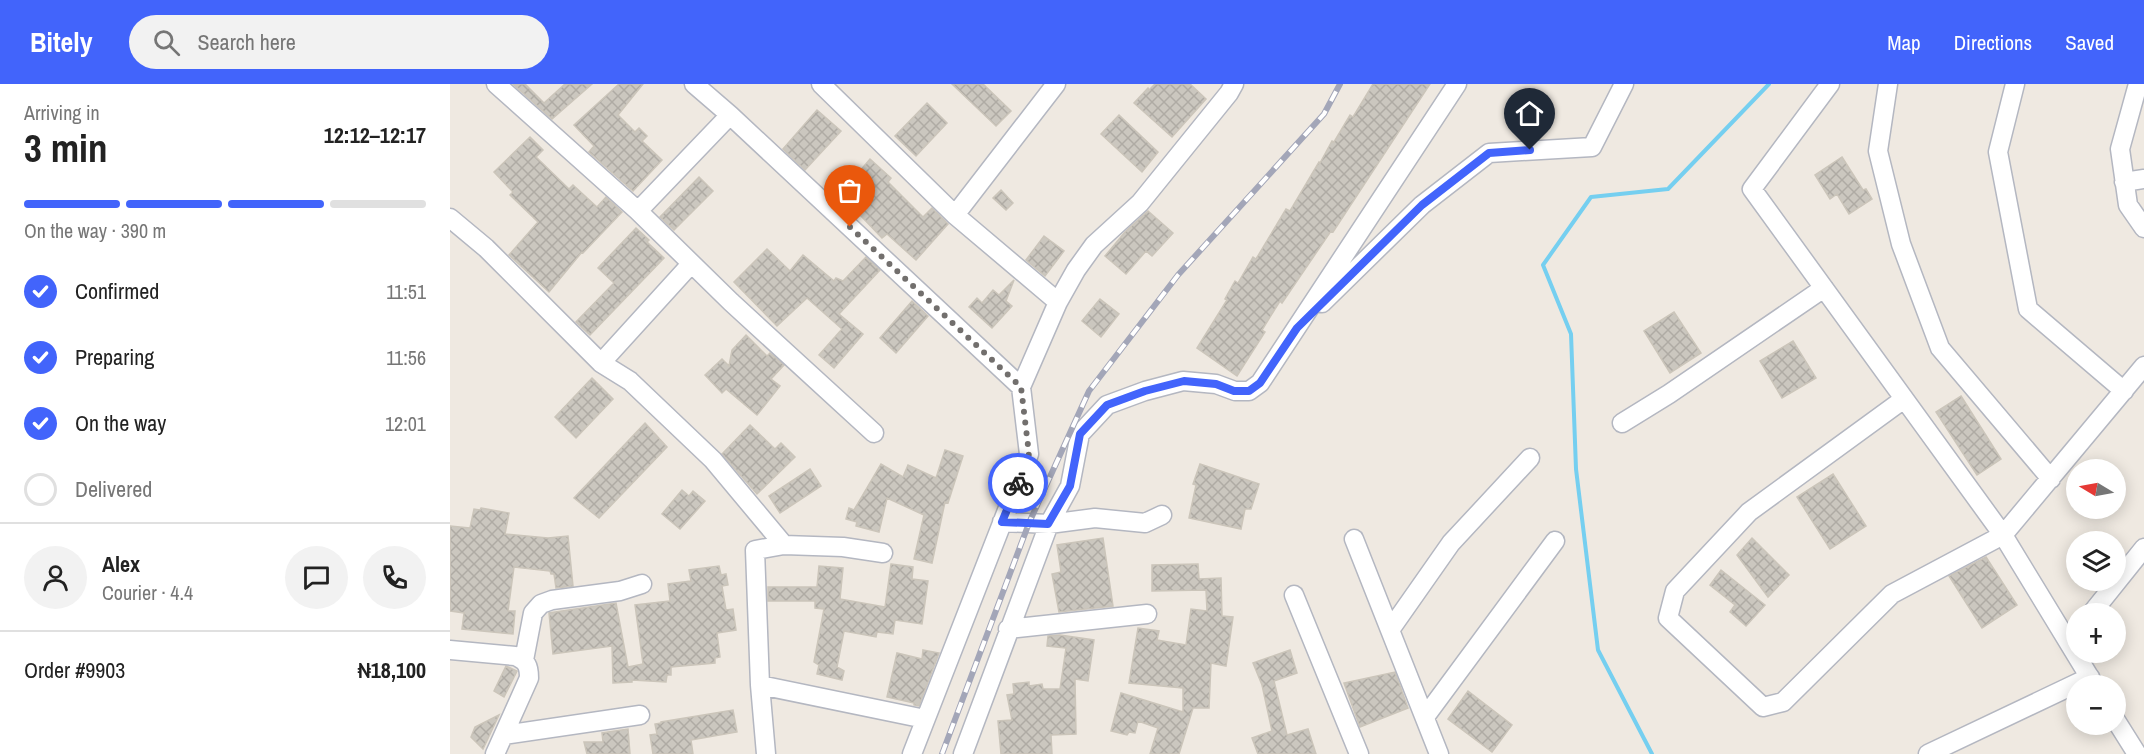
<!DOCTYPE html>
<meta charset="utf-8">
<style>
:root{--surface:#fff;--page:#f2f2f2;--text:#222;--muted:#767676;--line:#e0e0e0;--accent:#4264fb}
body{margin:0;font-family:"Archivo Narrow",sans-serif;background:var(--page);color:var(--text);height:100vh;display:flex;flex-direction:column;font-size:22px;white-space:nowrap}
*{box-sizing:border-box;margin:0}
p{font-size:20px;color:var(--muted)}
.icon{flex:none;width:33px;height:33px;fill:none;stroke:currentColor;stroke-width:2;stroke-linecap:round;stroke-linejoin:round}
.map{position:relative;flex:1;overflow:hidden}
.panel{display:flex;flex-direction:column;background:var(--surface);width:450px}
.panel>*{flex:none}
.needle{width:39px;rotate:280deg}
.controls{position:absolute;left:1616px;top:375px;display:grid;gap:12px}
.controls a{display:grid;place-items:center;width:60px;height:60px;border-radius:50%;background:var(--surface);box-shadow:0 3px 15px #0003;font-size:30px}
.pin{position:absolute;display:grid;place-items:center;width:51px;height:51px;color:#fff;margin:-62px -26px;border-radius:50% 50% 50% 0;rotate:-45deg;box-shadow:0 0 6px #0007}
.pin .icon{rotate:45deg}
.courier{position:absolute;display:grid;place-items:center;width:60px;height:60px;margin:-30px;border:4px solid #4264fb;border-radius:50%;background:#fff;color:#222;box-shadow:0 2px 8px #0007}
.headline em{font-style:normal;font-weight:800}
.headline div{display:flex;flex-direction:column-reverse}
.headline{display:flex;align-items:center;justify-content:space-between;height:102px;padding:0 24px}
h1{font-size:39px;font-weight:800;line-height:45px}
.bar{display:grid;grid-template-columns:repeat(4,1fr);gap:9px 6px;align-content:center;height:72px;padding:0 24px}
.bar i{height:8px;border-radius:4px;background:var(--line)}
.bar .active{background:var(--accent)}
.bar p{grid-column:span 4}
.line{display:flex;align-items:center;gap:15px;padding:0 24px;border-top:2px solid var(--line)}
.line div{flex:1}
.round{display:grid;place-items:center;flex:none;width:63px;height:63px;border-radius:32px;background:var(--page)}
ol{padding:0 24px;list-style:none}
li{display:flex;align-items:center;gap:18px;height:66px}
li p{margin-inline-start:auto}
li .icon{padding:6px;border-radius:50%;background:var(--accent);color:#fff;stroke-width:4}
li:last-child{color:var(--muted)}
li i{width:33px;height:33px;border:3px solid var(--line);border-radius:50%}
header{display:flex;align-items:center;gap:36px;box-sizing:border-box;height:84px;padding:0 30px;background:var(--accent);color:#fff}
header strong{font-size:28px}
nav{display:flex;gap:33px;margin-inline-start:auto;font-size:21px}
.search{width:420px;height:54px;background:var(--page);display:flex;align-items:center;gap:15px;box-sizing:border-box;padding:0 21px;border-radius:33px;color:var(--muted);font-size:22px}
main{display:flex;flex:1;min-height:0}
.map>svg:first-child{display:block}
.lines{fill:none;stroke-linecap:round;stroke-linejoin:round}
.stream{stroke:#75cff0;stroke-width:4}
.building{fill:url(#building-cross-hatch);stroke:#cbc5ba;stroke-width:1.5}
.minor-casing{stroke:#b4b7c1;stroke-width:21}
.minor{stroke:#fff;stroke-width:18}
.rail-casing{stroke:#a3a6b8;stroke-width:6}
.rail{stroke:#fff;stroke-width:4;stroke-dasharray:11;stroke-linecap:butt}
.done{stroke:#726f6d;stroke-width:6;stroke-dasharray:0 10.8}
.route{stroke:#4264fb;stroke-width:8}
</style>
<header>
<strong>Bitely</strong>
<div class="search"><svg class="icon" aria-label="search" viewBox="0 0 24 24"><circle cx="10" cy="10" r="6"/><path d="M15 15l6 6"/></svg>Search here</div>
<nav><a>Map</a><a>Directions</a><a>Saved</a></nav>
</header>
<main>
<section class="panel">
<div class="headline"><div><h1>3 min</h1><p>Arriving in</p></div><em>12:12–12:17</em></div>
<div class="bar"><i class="active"></i><i class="active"></i><i class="active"></i><i></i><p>On the way · 390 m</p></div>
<ol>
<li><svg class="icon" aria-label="check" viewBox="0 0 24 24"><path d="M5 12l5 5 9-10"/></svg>Confirmed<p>11:51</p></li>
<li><svg class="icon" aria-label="check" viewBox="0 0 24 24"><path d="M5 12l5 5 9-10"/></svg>Preparing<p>11:56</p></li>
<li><svg class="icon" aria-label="check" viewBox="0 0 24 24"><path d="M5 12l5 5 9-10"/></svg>On the way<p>12:01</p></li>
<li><i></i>Delivered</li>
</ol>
<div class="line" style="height:108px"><a class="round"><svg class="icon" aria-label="person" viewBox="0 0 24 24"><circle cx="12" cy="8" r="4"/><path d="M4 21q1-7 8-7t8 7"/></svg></a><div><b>Alex</b><p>Courier · 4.4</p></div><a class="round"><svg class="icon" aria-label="chat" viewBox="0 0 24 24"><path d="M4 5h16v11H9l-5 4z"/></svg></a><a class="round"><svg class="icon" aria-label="phone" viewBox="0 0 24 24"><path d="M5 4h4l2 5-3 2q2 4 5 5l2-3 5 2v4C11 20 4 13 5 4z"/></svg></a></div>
<div class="line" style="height:78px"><div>Order #9903</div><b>₦18,100</b></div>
</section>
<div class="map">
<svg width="1694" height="670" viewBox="0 0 1694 670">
<defs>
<pattern id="building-cross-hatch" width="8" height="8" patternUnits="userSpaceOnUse" patternTransform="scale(1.5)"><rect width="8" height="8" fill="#cbc7bf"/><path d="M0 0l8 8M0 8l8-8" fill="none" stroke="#afaba4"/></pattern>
</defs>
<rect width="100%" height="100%" fill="#efe9e1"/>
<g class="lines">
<!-- stream -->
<path class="stream" d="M1202 670 1148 566 1126 385 1121 250 1093 181 1141 113 1218 105 1319 0"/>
</g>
<!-- building -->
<path class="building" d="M63 0H75L94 19 115 0H142L102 35Z
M169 0H193L168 31 185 48 189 44 197 52 192 57 212 76 183 107 139 68 144 62 124 41Z
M502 0H533L561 27 546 42Z
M705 0H740L756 15 722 53 684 19 698 4 699 6Z
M923 0H980L883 148 881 147 832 219 830 217 812 246 815 248 787 292 747 264 777 216 775 215 785 197 788 199 803 173 806 175 836 125 840 127 869 78 870 79 882 57 884 58 900 31 903 33Z
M477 19 497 39 466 72 445 52Z
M367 26 391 47 355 86 333 65Z
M669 31 708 68 692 88 651 50Z
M80 53 93 66 86 73 119 105 123 101 147 123 156 113 172 128 133 169 132 168 99 208 59 171 88 138 60 111 63 108 44 88Z
M1392 73 1413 106 1416 105 1422 115 1399 130 1387 110 1380 115 1365 91Z
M420 75 441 94 438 98 473 133 482 124 498 140 466 176 437 150 432 154 410 131 407 134 386 115Z
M249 93 263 107 224 146 210 133Z
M551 106 563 119 556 126 543 114Z
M698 127 723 149 702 172 696 167 676 190 655 172 675 148Z
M186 144 199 156 197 158 214 174 140 251 126 238 164 199 148 184Z
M594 152 614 167 595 192 576 176Z
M317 165 340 187 353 171 384 197 386 194 393 197 416 173 430 186 389 230 413 250 384 284 369 271 392 245 357 214 327 242 284 198Z
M564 196 556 217 562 222 542 244 519 223 527 214 532 219 543 206 549 211Z
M650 215 669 230 651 253 632 237Z
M462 217 478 232 446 269 430 254Z
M1224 228 1251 269 1220 289 1194 247Z
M296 251 317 272 320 269 334 281 321 295 330 302 307 331 276 305 272 309 255 291 272 275 279 282 282 266Z
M1343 257 1366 294 1332 314 1310 277Z
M142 294 163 315 126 354 105 333Z
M1511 312 1551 375 1527 391 1486 328Z
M195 339 217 363 149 434 124 414Z
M300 341 325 365 331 359 345 373 307 410 272 370Z
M495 366 513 372 498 419 495 418 482 479 464 475 474 431 437 414 429 448 406 442 407 438 396 435 399 424 404 426 431 380 453 393 458 381 486 394Z
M750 380 809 400 801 425H795L791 445 739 434 746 401 743 400Z
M360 385 371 402 330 429 319 412Z
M1383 390 1416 442 1380 465 1347 413Z
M232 406 239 412 243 407 255 417 230 445 212 430Z
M31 424 59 429 55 450 98 454 118 452 123 502 106 504 104 490H101L100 487 64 483 58 527H65L63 550 12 545 14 529 0 527V442L20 444 24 425 30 426Z
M653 454 663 522 609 528 602 490 611 488 607 461Z
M1302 454 1339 491 1318 513 1287 471Z
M1536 473 1567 521 1532 544 1499 492Z
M441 480 463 483 462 495 478 497 472 540 445 536 443 550 427 548 426 553 394 547 387 583 394 587 392 596 367 590 369 581 364 578 374 525 365 524V517H318V503H367L369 482 393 484 390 515 435 523Z
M748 480 749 495 771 494 772 532 783 533 776 582 761 579 759 624H743L729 670H700L708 644 688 637 685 649 679 648 677 651 661 647 671 609 733 628V604L679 599 688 544 709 547 707 556 736 561 741 525 757 527 756 506 702 507V481Z
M269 482 271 491 276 490 278 501 272 502 276 526 283 525 286 546 267 549 270 573 265 574V579L221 583V591H217L216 598 182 596V598L163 599 162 562 103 570 99 529 166 519 178 583 193 580 185 521 220 517 218 500 241 497 239 486Z
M1271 486 1315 521 1296 542 1280 528 1285 521 1260 501Z
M610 551 644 556 638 597 625 595 626 650 601 651 602 670H551L548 637 562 636 557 611 564 610 563 600 579 598V602L592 600 593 605H610L616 564 597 562 598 552Z
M473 566 489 569 469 622 464 621V619L437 613 447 569 472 575Z
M840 566 847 589 824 597 837 651 858 645 866 670H808L802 654 822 647 812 601 803 579Z
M56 582 67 587 54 613 44 607Z
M945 588 958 624 910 643 894 599Z
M1018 607 1062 641 1042 668 998 635Z
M283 626 287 648 241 656 243 670H203L200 651 207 650 205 640 211 639V638Z
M49 631 33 665 21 653 25 643Z
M178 645 180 670H137L134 658H153L152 649Z"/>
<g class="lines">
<defs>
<path id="minor" d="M46 0 188 127 281 218 424 349
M244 0 280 31 571 303
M371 0 505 131 608 218
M1380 0 1302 105 1553 451 1645 602
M1438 0 1428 67 1451 160 1490 264 1601 395
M1565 0 1548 68 1578 225 1674 307
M1688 0 1670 65 1678 121 1694 144
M1674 98 1694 95
M188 127 280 31
M505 131 606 0
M0 134 36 164 151 279 180 297 263 376 334 461
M872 219 972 121 1039 69 1142 63 1174 0
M151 279 241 180
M1454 315 1299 428 1225 507 1218 534 1313 623 1333 618 1442 510 1553 451 1694 282
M1172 339 1219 310 1374 204
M552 438 599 440 645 434 695 439 712 431
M904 455 989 670
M844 511 909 670
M1641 530 1694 464
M558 545 697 530
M940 546 1001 459 1080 374
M0 566 65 572C77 577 79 582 79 594L45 670
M74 576 83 529 91 520 102 516 170 507 192 500
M310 601 475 635
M975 633 1105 457
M1665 635 1687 670
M54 651 190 631
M316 670 310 601 305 466 334 461 393 463 433 469
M462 670 579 370 571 303 608 218 626 186 644 161 690 119 779 9 784 0
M513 670 599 440 620 402 630 350 657 321 695 307 733 297 766 300 785 307H799L810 299 1007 0
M1478 670 1640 593"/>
</defs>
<!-- minor casing -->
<use href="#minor" class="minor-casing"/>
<!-- minor -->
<use href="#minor" class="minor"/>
<defs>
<path id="rail" d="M492 670 579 439 639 307 728 191 874 30 890 0"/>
</defs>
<!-- rail casing -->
<use href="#rail" class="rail-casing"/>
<!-- rail -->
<use href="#rail" class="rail"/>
</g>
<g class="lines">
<!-- done -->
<path class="done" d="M400 143 571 303 579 370 568 399"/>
<!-- route -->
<path class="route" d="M568 399 552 438 598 440 620 402 630 350 657 321 695 307 734 297 766 300 784 307H799L810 299 847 244 972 121 1039 69 1080 66"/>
</g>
</svg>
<div class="controls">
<a><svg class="needle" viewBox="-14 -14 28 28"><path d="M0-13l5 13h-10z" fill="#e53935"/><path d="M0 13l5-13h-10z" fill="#767676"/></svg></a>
<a><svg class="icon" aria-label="layers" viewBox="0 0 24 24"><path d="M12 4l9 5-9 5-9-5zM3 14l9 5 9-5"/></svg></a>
<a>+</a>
<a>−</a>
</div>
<div class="pin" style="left:400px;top:143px;background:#ea580c"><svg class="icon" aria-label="bag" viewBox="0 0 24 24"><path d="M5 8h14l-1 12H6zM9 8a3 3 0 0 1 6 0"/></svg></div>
<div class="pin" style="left:1080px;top:66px;background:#1f2937"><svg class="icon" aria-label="home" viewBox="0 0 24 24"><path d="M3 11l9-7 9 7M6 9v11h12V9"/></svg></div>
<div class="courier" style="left:568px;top:399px"><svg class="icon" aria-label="bike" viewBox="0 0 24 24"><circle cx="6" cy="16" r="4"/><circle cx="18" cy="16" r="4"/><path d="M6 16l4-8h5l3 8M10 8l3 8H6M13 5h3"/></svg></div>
</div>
</main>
